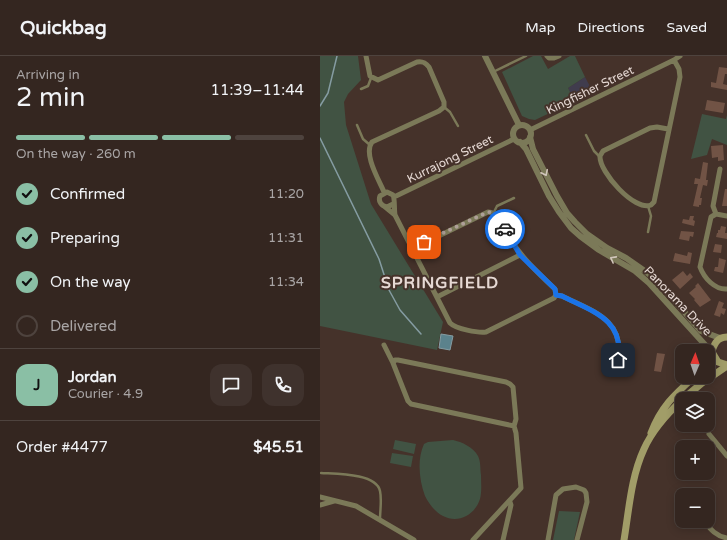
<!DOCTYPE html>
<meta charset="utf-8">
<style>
:root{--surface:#342620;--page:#3f322d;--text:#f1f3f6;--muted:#a9a5a5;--line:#4e433e;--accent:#8abfa5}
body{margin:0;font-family:"Varela Round",sans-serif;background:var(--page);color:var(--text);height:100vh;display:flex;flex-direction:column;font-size:15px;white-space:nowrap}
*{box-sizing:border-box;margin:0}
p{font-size:13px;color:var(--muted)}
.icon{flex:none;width:22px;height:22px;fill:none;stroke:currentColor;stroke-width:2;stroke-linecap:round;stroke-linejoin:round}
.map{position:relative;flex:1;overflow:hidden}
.panel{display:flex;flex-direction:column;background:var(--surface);width:320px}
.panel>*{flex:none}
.needle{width:26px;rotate:2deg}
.fabs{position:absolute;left:355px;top:288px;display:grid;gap:8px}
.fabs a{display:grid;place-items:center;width:40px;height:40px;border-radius:8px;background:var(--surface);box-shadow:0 2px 10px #0003,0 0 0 1px var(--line);font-size:20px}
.pin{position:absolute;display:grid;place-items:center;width:34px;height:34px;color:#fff;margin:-17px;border-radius:8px;box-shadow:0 2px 6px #0006}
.courier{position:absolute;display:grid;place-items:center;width:40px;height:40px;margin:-20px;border:3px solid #1a73e8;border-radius:50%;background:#fff;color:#222;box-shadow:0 1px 5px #0007}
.head em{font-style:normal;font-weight:600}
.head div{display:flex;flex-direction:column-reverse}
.head{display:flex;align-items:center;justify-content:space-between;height:68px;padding:0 16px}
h1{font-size:26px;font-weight:600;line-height:30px}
.bar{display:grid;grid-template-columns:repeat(4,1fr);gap:6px 4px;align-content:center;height:48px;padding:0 16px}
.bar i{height:5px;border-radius:3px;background:var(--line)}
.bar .selected{background:var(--accent)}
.bar p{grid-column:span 4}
.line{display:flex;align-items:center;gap:10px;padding:0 16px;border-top:1px solid var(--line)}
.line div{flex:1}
.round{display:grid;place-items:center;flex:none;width:42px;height:42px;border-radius:12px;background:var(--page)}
ol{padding:0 16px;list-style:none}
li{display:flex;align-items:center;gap:12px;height:44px}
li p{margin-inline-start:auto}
li .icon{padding:4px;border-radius:50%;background:var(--accent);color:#111;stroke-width:4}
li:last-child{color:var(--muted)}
li i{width:22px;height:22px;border:2px solid var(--line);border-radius:50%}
header{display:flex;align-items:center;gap:24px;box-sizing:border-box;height:56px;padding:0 20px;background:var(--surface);border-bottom:1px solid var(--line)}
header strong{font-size:19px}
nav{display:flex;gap:22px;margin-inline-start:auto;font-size:14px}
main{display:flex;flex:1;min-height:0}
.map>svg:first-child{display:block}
.commercial{fill:#403c4d}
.green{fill:#415343}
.water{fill:#5b828c;stroke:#859ca2}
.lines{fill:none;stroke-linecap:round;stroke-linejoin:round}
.stream{stroke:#859ca2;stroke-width:1.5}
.building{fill:#715345}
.service{stroke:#7b7958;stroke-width:2.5}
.minor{stroke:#7b7958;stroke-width:5}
.tertiary{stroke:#7b7958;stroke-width:6}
.secondary{stroke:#a19d68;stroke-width:7}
.oneway{stroke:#d1c6bb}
.done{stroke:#ae9f98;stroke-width:4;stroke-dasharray:0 7.2}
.route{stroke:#1a73e8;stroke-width:5}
.labels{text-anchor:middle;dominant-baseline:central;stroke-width:4;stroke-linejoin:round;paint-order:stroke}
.street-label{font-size:12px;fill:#e6d9d4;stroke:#45322a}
.district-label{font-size:16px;font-weight:bold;letter-spacing:1px;fill:#e6d9d4;stroke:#45322a}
</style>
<header>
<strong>Quickbag</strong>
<nav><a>Map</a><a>Directions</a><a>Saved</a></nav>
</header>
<main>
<section class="panel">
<div class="head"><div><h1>2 min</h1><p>Arriving in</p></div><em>11:39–11:44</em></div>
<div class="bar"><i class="selected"></i><i class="selected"></i><i class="selected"></i><i></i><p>On the way · 260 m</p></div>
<ol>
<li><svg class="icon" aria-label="check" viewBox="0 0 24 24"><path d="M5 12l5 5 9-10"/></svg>Confirmed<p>11:20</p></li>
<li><svg class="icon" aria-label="check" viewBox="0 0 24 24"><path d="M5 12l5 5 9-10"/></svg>Preparing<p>11:31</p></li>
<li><svg class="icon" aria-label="check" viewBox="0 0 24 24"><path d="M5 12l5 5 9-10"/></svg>On the way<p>11:34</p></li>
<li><i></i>Delivered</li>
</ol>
<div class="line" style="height:72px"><b class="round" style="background:var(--accent);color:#111">J</b><div><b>Jordan</b><p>Courier · 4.9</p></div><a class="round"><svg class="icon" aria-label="chat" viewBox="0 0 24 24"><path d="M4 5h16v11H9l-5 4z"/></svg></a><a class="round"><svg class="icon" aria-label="phone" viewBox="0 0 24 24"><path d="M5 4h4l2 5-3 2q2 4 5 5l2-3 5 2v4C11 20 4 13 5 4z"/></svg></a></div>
<div class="line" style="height:52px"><div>Order #4477</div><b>$45.51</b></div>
</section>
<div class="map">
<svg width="407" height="484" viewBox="0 0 407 484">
<rect width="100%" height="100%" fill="#45322a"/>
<!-- commercial -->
<path class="commercial" d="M265 21 273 36 255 45 248 32Z"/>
<!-- green -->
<path class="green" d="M0 0H38L41 24 28 38 24 46 26 69 51 148 123 266 117 294 0 270Z
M213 0H221L228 13 250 0H255L265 21 248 32 255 45 215 64 209 63 202 60 182 16Z
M382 58 406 63 407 59V89L392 83 387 99 371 103Z
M75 384 96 388 94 398 73 393Z
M133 384C142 386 153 391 158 400 161 406 160 413 161 419 161 427 162 435 160 443 155 459 138 468 123 460 115 456 109 448 105 440 99 424 97 403 104 388L108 386Z
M72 397 93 400 91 411 70 407Z
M239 455 260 456 254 484H233Z"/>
<!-- water -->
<path class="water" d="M121 278 133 280 130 294 119 292Z"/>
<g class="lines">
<!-- stream -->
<path class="stream" d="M0 50 8 37 17 0
M0 82 59 203 69 234 80 254 101 278"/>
</g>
<!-- building -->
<path class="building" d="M399 11 407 12V18H405L403 28 407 29V34L391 31V26L396 27Z
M387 44 405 47 403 57 385 54Z
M403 89 404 104 398 105V101L392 102 391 90Z
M383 106 388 107 386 124H388L387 130 383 129 380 142H382L381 149H379V151L373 150 378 128H374L375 122 380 123Z
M405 133H407V150H402Z
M370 160H374L373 164 375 165 374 170 362 167 363 163 369 164Z
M401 170 406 171 405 177H407V183L396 181 397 177H398V174H400Z
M361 175 374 176 373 181 370 180 369 185 359 183Z
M395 188 402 189 401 197 393 196Z
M368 196 372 197 370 208 353 205 355 197 367 200Z
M399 202 406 204 403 217 394 215 395 211H398Z
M363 215 367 220 370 217 373 221 360 233 352 224Z
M378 227 391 244 380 251 374 244 375 243 369 237 376 231 375 230Z
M399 245 404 247 402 252 406 253 404 259 401 257 400 261 394 259Z
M337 297 345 298 341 316 334 315Z"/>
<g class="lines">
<!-- service -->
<path class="service" d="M173 16 206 0
M41 33 48 30 51 22
M124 51 130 56 138 70
M37 69 43 83 50 89
M266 79 274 95 279 100
M174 156 177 150 194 142
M328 176 331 160 328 150
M1 417C15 418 56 417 60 435 62 444 60 455 60 463"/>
<!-- minor -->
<path class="minor" d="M46 0 50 20 58 24 97 6C102 5 105 6 109 11L124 46V51L119 55 52 86C43 98 59 124 64 136
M227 0 229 2H234L239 0
M348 73 337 71 330 72 283 95 280 100C279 116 315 156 331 149L334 146 360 21 359 13 354 4
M210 74 354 4 360 0
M74 141 194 83
M73 148 67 151C61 150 58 145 60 140L67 136 73 139C75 143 74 153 75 159
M64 150 75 159 130 267C136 273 158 277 166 276L234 242 236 239 235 233C218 217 201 201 189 181 183 172 181 157 168 156L92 193
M396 158 393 150 400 113
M407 160 396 158 391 161 380 211C384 222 395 234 407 233
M236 239 242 240C272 255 305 263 298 304L295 306
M117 241 200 199
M64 289 73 307
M389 378 407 400
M361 435 364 439
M0 441 36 450 94 484
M0 449 14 445
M384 465C391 474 396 480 407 482
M153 484 201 432 196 377 194 370 196 363 193 331 190 328 186 326 78 304H75L73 307 88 345 91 348 194 370
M183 484 191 449 190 446
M228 484 236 439 243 433 256 431 264 434 266 437 267 446 257 484"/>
<!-- tertiary -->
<path class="tertiary" d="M165 0 199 69
M193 78a9 9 0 1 1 18 0a9 9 0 1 1-18 0Z
M210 81 213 93 237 140 247 157 255 166 267 178 287 192 306 202 329 218 340 228 381 275 400 282
M200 86 206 93 229 140 239 156 251 172 260 180 279 194 315 215 329 227 387 291 392 295"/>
<!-- secondary -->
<path class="secondary" d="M392 296 398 306 407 309
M388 306C393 295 393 281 407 281
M363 343 382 327 407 310
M331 377C341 351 354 339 374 321
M304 484C309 454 311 421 324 393 332 375 348 357 362 344"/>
</g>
<!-- one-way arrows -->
<defs><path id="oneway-chevron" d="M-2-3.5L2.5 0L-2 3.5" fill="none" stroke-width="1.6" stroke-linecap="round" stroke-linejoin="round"/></defs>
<g class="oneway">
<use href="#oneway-chevron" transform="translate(225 117) rotate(64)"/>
<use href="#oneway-chevron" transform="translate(293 203) rotate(-152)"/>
</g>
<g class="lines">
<!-- done -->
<path class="done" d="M104 186 168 156C179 157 180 165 185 173"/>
<!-- route -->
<path class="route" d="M185 173 200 199 235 233 236 239 242 240C271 255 305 263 298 304"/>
</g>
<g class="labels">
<!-- street labels -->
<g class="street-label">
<text transform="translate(270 34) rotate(-26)">Kingfisher Street</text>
<text transform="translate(130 103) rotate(-26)">Kurrajong Street</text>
<text transform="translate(358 245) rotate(46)">Panorama Drive</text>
</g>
<!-- district labels -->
<g class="district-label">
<text x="120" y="227">SPRINGFIELD</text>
</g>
</g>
</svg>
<div class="fabs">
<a><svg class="needle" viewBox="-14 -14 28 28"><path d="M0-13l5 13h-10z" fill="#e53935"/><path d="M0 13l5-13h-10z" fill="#a9a5a5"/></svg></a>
<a><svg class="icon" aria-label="layers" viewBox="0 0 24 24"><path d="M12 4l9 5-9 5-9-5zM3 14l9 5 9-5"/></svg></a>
<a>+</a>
<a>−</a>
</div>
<div class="pin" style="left:104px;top:186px;background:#ea580c"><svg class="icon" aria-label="bag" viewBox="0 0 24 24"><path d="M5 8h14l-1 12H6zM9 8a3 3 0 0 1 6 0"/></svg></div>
<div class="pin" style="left:298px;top:304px;background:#1f2937"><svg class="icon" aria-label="home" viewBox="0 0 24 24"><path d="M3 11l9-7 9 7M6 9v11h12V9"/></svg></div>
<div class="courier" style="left:185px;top:173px"><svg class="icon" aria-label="car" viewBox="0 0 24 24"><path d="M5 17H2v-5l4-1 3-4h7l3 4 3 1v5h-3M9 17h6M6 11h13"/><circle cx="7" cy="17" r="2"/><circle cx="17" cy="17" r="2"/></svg></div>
</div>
</main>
